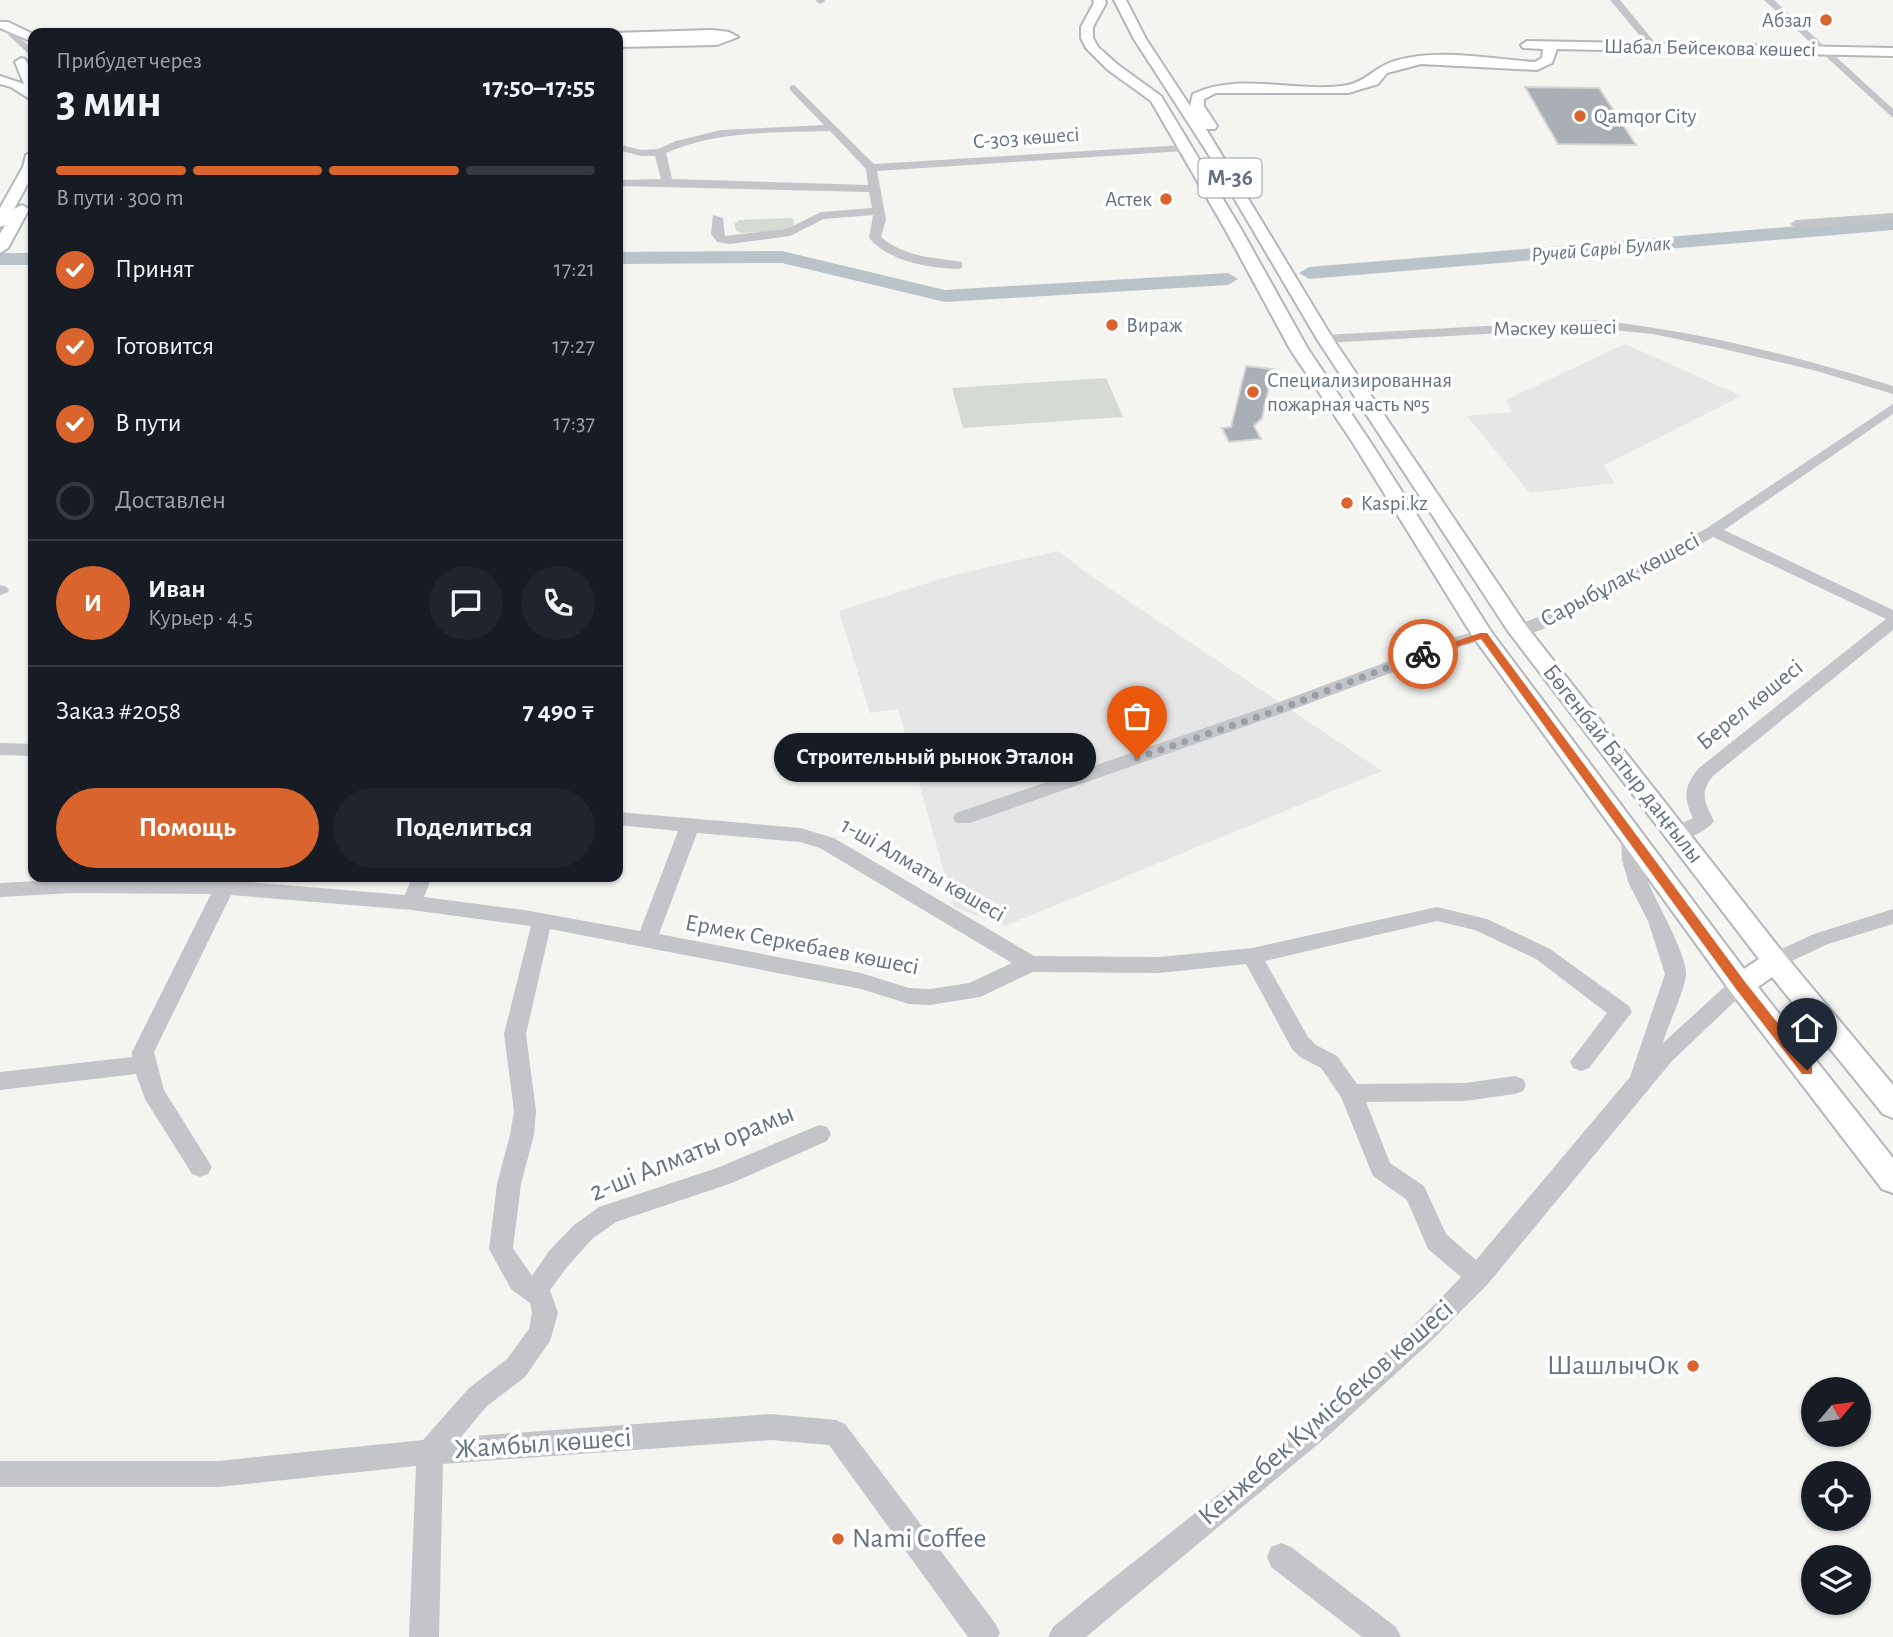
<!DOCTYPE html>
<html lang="ru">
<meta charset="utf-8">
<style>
:root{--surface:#171b24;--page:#20242c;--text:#f1f3f6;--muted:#9ea1a6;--line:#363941;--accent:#d9642d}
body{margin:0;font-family:"Alegreya Sans",sans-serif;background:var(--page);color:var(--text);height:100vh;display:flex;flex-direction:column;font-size:26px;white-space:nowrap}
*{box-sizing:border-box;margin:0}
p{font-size:23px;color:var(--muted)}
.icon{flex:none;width:38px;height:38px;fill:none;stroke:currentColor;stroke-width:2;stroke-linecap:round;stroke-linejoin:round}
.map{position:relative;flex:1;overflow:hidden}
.sheet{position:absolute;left:28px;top:28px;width:595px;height:854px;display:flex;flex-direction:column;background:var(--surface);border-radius:14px;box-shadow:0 2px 5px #0004}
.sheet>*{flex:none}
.needle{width:46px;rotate:61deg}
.fabs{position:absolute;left:1801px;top:1377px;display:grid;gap:14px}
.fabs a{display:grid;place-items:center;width:70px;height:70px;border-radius:50%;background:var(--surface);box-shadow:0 2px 5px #0004;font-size:35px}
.pin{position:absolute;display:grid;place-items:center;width:60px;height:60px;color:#fff;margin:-72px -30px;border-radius:50% 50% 50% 0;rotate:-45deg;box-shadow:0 0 7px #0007}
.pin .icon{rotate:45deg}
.courier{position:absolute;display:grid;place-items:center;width:70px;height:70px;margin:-35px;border:5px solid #d9642d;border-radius:50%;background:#fff;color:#222;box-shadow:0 2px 9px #0007}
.bubble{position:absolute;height:49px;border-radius:24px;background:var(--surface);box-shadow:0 2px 5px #0004;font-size:23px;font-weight:700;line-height:49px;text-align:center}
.summary em{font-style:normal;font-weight:700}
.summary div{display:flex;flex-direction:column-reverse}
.summary{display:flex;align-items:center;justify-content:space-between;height:119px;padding:0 28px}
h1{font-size:46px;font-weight:700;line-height:52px}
.bar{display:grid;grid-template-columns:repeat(4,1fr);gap:10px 7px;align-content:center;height:84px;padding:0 28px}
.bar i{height:9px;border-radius:5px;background:var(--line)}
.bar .active{background:var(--accent)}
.bar p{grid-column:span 4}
.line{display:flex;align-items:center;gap:18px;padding:0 28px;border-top:2px solid var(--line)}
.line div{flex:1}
.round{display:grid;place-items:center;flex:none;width:74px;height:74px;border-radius:37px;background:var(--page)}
ol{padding:0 28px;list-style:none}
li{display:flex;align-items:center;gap:21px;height:77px}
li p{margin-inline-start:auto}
li .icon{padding:7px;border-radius:50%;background:var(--accent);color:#fff;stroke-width:4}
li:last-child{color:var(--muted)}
li i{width:38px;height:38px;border:4px solid var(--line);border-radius:50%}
.cta{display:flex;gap:14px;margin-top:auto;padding:14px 28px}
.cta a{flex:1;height:80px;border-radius:42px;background:var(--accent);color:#fff;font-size:28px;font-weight:700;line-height:80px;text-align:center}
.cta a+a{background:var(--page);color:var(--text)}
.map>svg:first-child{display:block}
.built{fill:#e5e6e5}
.green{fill:#d5dbd2}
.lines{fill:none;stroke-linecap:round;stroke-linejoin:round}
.river{fill:#bac3c8;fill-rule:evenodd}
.building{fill:#a9afb5;stroke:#d6d6d4;stroke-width:2}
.major-casing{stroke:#b3b7bb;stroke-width:4}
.minor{fill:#c3c5c9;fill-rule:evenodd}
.major{fill:#fff;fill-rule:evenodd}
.route{fill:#d9642d}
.done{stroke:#97a0a8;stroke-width:7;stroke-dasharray:0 12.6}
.poi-dot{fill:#d9642d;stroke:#fff;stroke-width:2.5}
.labels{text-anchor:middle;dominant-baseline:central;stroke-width:7;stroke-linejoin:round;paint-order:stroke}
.far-poi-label{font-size:21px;fill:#657281;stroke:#fff;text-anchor:start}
.far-street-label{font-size:21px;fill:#657281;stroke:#fff}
.far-water-label{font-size:21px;font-style:italic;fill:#61737e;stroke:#fff}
.shield{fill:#fff;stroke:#939ca7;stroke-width:2}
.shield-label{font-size:23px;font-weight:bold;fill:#657281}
.street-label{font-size:24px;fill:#657281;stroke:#fff}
.near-street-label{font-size:28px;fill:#657281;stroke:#fff}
.near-poi-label{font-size:28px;fill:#657281;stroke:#fff;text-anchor:end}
</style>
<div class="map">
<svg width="1893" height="1637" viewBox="0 0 1893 1637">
<rect width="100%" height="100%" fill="#f4f5f1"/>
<!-- built -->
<path class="built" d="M1625 344 1741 396 1604 465 1614 483 1530 493 1467 416 1512 412 1506 400Z
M1058 551 1091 576 1382 771 1005 926 954 907 898 709 870 713 839 611 950 576Z"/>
<!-- green -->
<path class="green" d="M790 218 793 219 795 228 790 230 742 233 736 231 734 224 739 220Z
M1106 378 1123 417 963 428 952 388Z"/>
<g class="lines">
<!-- river -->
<path class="river" d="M1893 218V230L1309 279 1299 273 1309 267Z
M782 251 945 290 1228 273 1238 279 1228 285 945 302 782 263 618 264V252Z
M0 253H33V265H0Z"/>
</g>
<!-- building -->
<path class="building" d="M1525 87 1599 88 1636 145 1558 144Z
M1246 366 1273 369 1262 418 1254 426 1261 439 1229 442 1222 428 1231 427Z"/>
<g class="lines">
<defs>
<path id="major" d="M1093 0H1105L1106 3 1093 27V38L1098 47 1117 64 1161 96 1241 229 1308 349 1371 443 1492 633 1744 969 1759 959 1508 631 1317 339 1207 152 1134 39 1114 0H1126L1146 39 1190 106 1193 94C1240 71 1298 94 1348 85 1367 81 1376 66 1395 61 1438 48 1490 59 1535 62L1542 58 1543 49 1523 48 1521 45 1527 41 1893 48V56L1557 49 1552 63 1537 70 1421 64 1387 73 1378 84 1348 93H1216L1204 99V106L1217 126 1215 129H1206L1333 339 1527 627 1784 954 1893 1085V1118L1883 1114 1772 977 1758 987 1893 1158V1193L1882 1189 1731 992 1472 635 1353 443 1290 349 1225 229 1151 101 1108 70 1086 48 1081 38V27L1094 3Z
M0 22H8L33 34V42L0 28Z
M712 30 729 32 738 37 717 45 618 47V39L716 37 618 39V33H613Z
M21 58 25 59 33 73V101L11 87 0 84V76L24 84 15 62Z
M33 151V174L14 209 22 205 29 209 8 248 0 253V234L5 225 0 227V208L23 167 26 155Z"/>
</defs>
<!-- major casing -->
<use href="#major" class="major-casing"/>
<!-- minor -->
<path class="minor" d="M815 0H825V1L820 4Z
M1610 0H1620L1657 45V49H1651Z
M1764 0H1774L1893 109V118Z
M0 19 33 50V58L0 27Z
M794 85 874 164 1184 145 1189 148 1184 151 877 171 886 219 881 237C906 258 933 257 962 262V268L958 269C928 268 890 262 869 238L873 215 824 219 790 236 729 244 717 242 711 234 713 215 723 218 725 236 787 229 821 212 872 208 869 192 618 186V180L661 179 655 156H641L618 150V144L641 150 658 149 676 141 721 130 824 125 790 90V86ZM830 131 866 169 868 185 672 179 666 153C718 130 774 133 830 131Z
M1893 213V221L1796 228 1790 224 1796 220Z
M1593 320C1695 330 1795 356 1893 386V394L1813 370 1715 347 1653 334 1593 328 1325 343 1318 339 1325 335Z
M1893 404V414L1724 530 1893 610V630L1713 776C1699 793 1705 803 1714 821 1706 832 1682 843 1669 840L1666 835 1669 830 1693 818C1683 797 1684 786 1699 768L1886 619 1713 537C1680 556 1544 642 1513 635L1511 631 1513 627 1568 605 1707 528Z
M0 585 7 587 9 590 7 593 0 595Z
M1483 630 1489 631 1491 635 1489 639 1463 646 1278 715 970 823H956L953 818 956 813 1266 707 1451 638Z
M0 743 33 744V756L0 755Z
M618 812 800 828 834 838 1034 956 1159 957 1252 948 1437 907 1487 919 1550 949 1629 1006 1632 1012 1589 1068 1581 1071 1573 1068 1570 1062 1607 1013 1536 959 1475 930 1437 921 1265 961 1308 1037 1316 1045 1337 1056 1357 1084 1465 1083 1515 1076 1523 1079 1526 1085 1523 1091 1515 1094 1465 1101 1366 1102 1390 1163 1424 1186 1446 1234 1476 1260 1630 1077 1665 974 1648 921 1629 884 1622 860 1621 836 1624 831H1638C1644 842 1643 869 1649 884 1657 903 1688 957 1686 975 1684 992 1668 1025 1663 1043L1733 979 1741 977 1749 979 1752 985 1672 1061 1487 1285 1426 1346 1329 1435 1086 1637H1048L1053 1627C1190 1514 1339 1408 1461 1277L1428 1249 1407 1200 1373 1176 1341 1097 1321 1068 1300 1057 1292 1049 1246 964 1159 973 1033 972 980 997 930 1005 909 1004 861 989 550 929 526 1034 536 1111 534 1135 521 1184 513 1248 532 1276 549 1251 574 1225 599 1207 717 1168 819 1125 827 1127 831 1134 827 1141 732 1183 616 1222 592 1239 567 1267 550 1290 558 1313 550 1341 525 1377 487 1406 461 1437 771 1414 836 1420 845 1424 995 1623 1000 1633 998 1637H968L829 1445 771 1440 443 1464 439 1637H409L416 1466 218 1487H0V1461H218L423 1440 469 1388 507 1359 529 1329 532 1313 530 1303 511 1289 489 1249 497 1184 510 1135 514 1111 504 1034 531 926 412 910 231 895 154 1052 164 1090 212 1167 208 1174 200 1177 192 1174 145 1099 136 1074 0 1090V1072L132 1057V1052L211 894 73 893 0 897V883L73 879 225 880 405 895 412 877H432L424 897 524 910 640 931 678 831 618 825ZM697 833 800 842 820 848 1012 963 969 983 930 989 909 988 861 973 659 934Z
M1893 909V924L1828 944 1775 969 1768 967 1764 961 1768 955 1814 934Z
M1281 1543 1291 1547 1396 1627 1401 1637H1362L1271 1567 1267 1557 1271 1547Z"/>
<!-- major -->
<use href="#major" class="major"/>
</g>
<!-- route -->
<path class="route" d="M1480 633H1487L1745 982 1812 1066V1074H1802L1736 989 1481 639 1423 657 1418 654Z"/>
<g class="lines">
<!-- done -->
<path class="done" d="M1137 758 1272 712 1423 654"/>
</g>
<!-- markers -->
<g class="poi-dot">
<circle cx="1826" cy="20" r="7"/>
<circle cx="1580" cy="116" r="7"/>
<circle cx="1166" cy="199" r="7"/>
<circle cx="1112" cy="325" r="7"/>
<circle cx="1253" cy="392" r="7"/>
<circle cx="1347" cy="503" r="7"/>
<circle cx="1693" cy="1366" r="7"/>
<circle cx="838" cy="1539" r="7"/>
</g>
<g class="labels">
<!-- far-poi labels -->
<g class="far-poi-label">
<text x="1812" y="20" text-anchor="end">Абзал</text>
<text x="1594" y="116">Qamqor City</text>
<text x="1152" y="199" text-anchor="end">Астек</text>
<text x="1126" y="325">Вираж</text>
<text x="1267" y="380">Специализированная<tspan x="1267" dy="24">пожарная часть №5</tspan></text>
<text x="1361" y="503">Kaspi.kz</text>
</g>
<!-- far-street labels -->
<g class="far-street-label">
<text transform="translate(1710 48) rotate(1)">Шабал Бейсекова көшесі</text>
<text transform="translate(1026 138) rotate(-4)">С-303 көшесі</text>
<text transform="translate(1555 328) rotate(-1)">Мәскеу көшесі</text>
</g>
<!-- far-water labels -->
<g class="far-water-label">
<text transform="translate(1601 249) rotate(-5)">Ручей Сары Булак</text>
</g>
<!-- shield labels -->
<rect class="shield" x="1198.5" y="158.5" width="63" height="39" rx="5"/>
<g class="shield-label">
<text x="1230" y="178">M-36</text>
</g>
<!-- street labels -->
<g class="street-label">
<text transform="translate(1620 580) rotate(-28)">Сарыбұлақ көшесі</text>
<text transform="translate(1750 705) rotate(-39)">Берел көшесі</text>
<text transform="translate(1623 764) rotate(52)">Бөгенбай Батыр даңғылы</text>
<text transform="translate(923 870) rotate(30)">1-ші Алматы көшесі</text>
<text transform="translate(802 945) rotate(11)">Ермек Серкебаев көшесі</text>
</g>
<!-- near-street labels -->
<g class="near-street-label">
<text transform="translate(692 1153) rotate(-22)">2-ші Алматы орамы</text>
<text transform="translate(1326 1413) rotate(-41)">Кенжебек Күмісбеков көшесі</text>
<text transform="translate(543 1444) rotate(-4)">Жамбыл көшесі</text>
</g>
<!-- near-poi labels -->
<g class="near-poi-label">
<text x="1679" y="1366">ШашлычОк</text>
<text x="852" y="1539" text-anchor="start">Nami Coffee</text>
</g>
</g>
</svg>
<div class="fabs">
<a><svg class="needle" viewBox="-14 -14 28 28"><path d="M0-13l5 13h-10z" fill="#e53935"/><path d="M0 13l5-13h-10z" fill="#9ea1a6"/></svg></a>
<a><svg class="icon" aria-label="locate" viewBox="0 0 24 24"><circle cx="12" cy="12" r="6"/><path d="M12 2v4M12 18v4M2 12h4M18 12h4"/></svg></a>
<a><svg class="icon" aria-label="layers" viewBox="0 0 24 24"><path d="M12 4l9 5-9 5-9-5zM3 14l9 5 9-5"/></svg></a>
</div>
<div class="pin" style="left:1137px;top:758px;background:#ea580c"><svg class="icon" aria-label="bag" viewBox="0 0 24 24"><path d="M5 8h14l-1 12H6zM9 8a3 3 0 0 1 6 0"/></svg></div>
<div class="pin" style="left:1807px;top:1070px;background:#1f2937"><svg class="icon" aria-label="home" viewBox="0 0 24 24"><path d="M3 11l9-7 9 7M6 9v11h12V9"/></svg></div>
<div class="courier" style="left:1423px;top:654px"><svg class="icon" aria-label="bike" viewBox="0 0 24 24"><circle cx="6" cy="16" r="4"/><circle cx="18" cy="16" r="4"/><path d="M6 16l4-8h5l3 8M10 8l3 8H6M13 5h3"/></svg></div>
<div class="bubble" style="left:774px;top:733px;width:322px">Строительный рынок Эталон</div>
<section class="sheet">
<div class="summary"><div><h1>3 мин</h1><p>Прибудет через</p></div><em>17:50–17:55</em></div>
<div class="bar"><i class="active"></i><i class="active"></i><i class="active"></i><i></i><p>В пути · 300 m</p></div>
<ol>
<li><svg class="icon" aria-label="check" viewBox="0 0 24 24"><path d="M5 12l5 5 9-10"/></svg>Принят<p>17:21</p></li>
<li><svg class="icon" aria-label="check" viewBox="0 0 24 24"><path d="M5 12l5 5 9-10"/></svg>Готовится<p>17:27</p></li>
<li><svg class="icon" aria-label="check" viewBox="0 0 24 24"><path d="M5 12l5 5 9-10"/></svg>В пути<p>17:37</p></li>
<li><i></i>Доставлен</li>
</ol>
<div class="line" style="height:126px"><b class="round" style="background:var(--accent);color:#fff">И</b><div><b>Иван</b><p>Курьер · 4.5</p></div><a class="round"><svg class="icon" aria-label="chat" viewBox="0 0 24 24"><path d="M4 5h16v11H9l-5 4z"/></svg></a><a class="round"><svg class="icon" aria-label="phone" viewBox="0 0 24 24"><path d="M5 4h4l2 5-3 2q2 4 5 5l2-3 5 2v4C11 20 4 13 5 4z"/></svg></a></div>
<div class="line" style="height:91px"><div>Заказ #2058</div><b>7 490 ₸</b></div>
<div class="cta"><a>Помощь</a><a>Поделиться</a></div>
</section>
</div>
